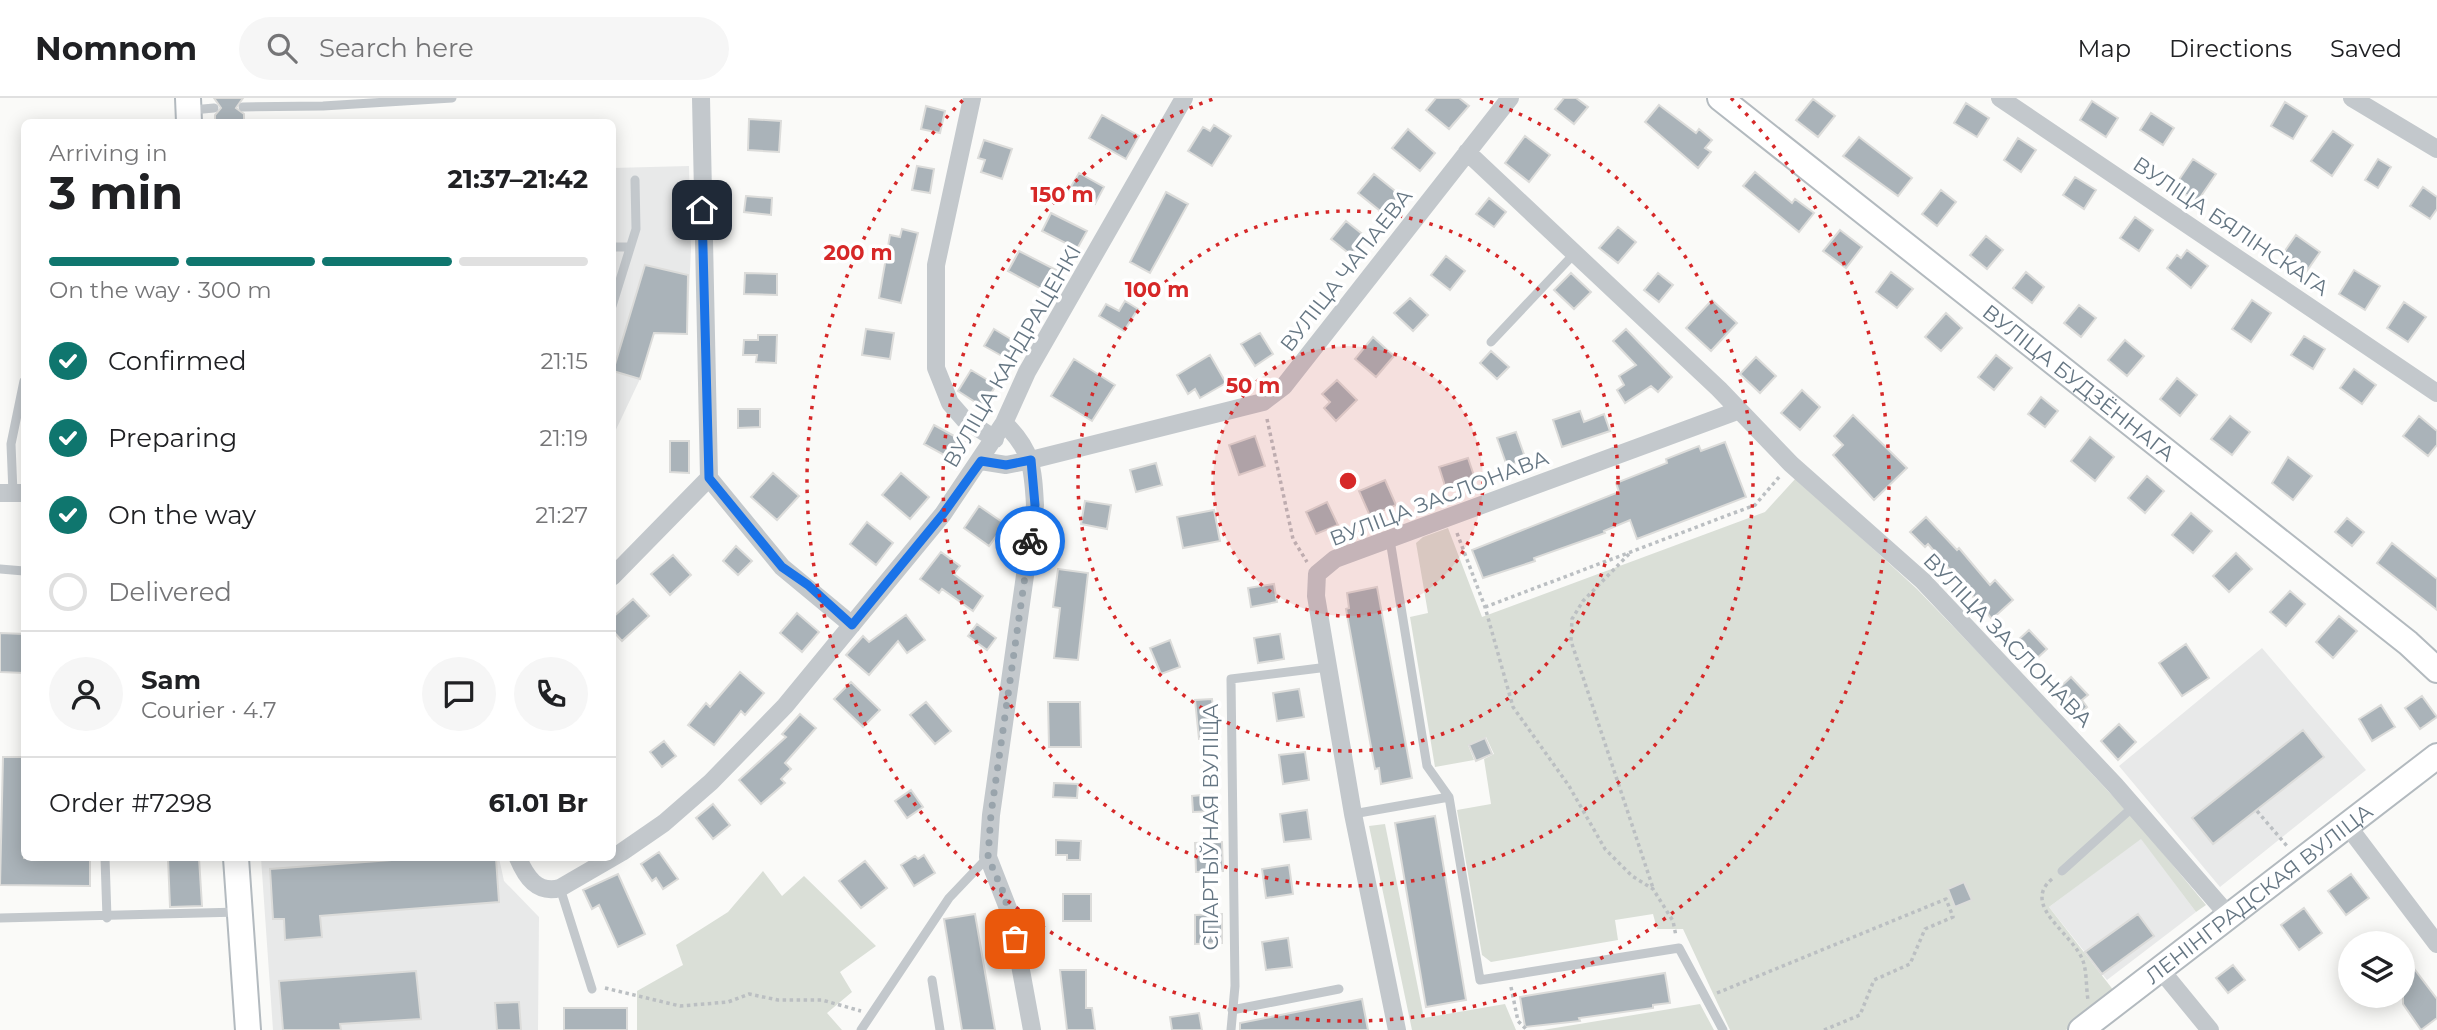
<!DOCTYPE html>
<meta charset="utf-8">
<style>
:root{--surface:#fff;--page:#f6f6f6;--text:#202124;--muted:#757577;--line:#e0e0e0;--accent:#0f766e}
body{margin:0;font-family:Montserrat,sans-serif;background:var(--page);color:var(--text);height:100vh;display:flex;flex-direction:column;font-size:26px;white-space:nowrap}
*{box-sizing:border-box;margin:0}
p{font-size:23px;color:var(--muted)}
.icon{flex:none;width:38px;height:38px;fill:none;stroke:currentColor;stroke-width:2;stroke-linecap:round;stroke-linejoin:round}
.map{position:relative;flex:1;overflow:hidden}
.panel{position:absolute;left:21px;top:21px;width:595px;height:742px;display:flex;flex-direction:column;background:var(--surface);border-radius:10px;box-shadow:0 4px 18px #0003}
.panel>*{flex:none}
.fabs{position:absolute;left:2338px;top:833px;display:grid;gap:14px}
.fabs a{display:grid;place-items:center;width:77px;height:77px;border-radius:50%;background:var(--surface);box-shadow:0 4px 18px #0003;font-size:35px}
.pin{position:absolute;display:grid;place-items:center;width:60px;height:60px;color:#fff;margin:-30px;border-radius:14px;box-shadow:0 4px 10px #0006}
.courier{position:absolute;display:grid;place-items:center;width:70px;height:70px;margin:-35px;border:5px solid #1a73e8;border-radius:50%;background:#fff;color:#222;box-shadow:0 2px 9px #0007}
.summary em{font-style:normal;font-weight:700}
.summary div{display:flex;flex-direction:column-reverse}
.summary{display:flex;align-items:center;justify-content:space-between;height:119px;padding:0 28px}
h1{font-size:46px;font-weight:700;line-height:52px}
.bar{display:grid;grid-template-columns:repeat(4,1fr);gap:10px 7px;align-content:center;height:84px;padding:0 28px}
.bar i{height:9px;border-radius:5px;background:var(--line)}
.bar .current{background:var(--accent)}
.bar p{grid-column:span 4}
.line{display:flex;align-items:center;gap:18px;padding:0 28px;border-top:2px solid var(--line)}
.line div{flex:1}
.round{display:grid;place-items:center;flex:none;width:74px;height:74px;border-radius:37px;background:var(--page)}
ol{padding:0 28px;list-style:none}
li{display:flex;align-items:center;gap:21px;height:77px}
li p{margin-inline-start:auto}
li .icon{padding:7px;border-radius:50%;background:var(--accent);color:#fff;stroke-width:4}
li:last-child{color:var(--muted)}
li i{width:38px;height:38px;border:4px solid var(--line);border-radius:50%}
header{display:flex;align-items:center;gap:42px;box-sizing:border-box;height:98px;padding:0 35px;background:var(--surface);border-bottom:2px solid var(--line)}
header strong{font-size:33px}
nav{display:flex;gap:38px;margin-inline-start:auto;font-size:24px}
.search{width:490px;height:63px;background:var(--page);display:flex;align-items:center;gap:18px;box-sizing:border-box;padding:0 24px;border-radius:38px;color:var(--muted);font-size:26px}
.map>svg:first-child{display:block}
.built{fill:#e8e9e9}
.green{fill:#dadfd7}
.building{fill:#aab3b9;stroke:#dcdcda;stroke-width:2}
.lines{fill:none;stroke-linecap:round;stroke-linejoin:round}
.secondary-casing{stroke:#b3babf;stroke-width:28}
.path{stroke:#bbbfc2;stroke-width:3.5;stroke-dasharray:3.5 3.5;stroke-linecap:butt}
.lane{stroke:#c3c8cc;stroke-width:9}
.street{stroke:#c3c8cc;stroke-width:18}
.secondary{stroke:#fff;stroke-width:24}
.done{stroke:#99a4ac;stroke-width:7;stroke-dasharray:0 12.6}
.route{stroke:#1a73e8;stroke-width:9}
.ring{fill:none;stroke:#d62828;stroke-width:3.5;stroke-dasharray:3.5 7}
.labels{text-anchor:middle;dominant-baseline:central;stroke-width:7;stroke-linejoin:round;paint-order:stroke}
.street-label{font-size:21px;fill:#657683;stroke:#fff}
.centre{fill:#d62828;stroke:#fff;stroke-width:3.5}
.ring-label{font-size:21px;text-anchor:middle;font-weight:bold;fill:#d62828;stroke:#fff;stroke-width:7;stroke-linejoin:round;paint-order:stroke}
</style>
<header>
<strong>Nomnom</strong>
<div class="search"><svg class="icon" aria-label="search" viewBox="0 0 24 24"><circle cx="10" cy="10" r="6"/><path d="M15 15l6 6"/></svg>Search here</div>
<nav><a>Map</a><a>Directions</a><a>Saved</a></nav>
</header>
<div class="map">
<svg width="2437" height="932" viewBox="0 0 2437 932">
<rect width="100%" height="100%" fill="#fafaf8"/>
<!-- built -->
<path class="built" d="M689 68 691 151 687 236H677L657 225 640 281 613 338 612 70Z
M2262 550 2366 672 2220 789 2119 668Z
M2141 740 2196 814 2107 882 2049 809Z
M261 760H499L504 783 539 819 538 932H273Z"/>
<!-- green -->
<path class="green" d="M1796 380 1917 491 1997 574 2137 724 2206 807 2196 814 2141 741 2049 809 2114 893 2066 932H1730L1683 831H1657L1653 816 1615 822 1618 842 1491 864 1482 857 1457 712 1491 706 1484 661 1494 656 1486 639 1468 647 1474 662 1435 669 1410 519 1428 515 1416 445 1423 439 1448 430 1482 519 1765 414Z
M1385 726 1424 920 1505 906 1516 932H1412L1369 728Z
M763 773 782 798 804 778 876 848 840 874 852 894 827 915 842 932H637V893L683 867 676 847 728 814Z
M1700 906 1714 932H1543Z"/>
<!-- building -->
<path class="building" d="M214 0H243L236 10 244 16V24H215V17L221 10Z
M1436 0H1459L1469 8 1449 31 1426 12Z
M1564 0H1576L1588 9 1574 26 1555 11Z
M1813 1 1835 18 1818 39 1796 22Z
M2092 3 2118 20 2106 39 2080 22Z
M2285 4 2307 18 2293 41 2271 28Z
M1966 5 1989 20 1977 39 1954 25Z
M1659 7 1696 35 1699 31 1712 42 1705 50 1711 54 1698 70 1645 24Z
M926 8 945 13 940 35 921 31Z
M2151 15 2174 30 2163 47 2140 32Z
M1102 17 1139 38 1126 61 1089 40Z
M749 21 781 23 779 54 748 52Z
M1214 27 1231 38 1212 68 1188 53 1203 29 1210 33Z
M1408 31 1435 55 1420 73 1392 50Z
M2333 33 2353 47 2332 78 2311 63Z
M1525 38 1550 57 1529 84 1505 65Z
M1859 39 1912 80 1898 98 1843 58Z
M2018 40 2036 52 2021 74 2004 62Z
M984 42 1012 51 1002 81 981 74 985 62 978 60Z
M2193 61 2216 76 2197 104 2174 89Z
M2378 61 2391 69 2378 90 2365 82Z
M917 68 934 71 930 95 912 92Z
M1755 74 1792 105 1795 101 1814 115 1799 134 1743 88Z
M1079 75 1104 89 1095 106 1069 92Z
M1374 76 1400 97 1384 116 1358 95Z
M2075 79 2096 92 2084 111 2063 97Z
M2423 89 2437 99V111L2430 121 2410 108Z
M1941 92 1956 104 1937 128 1922 116Z
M1166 94 1188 106 1150 175 1130 164Z
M746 98 772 100 771 117 744 114Z
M1489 100 1506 114 1494 129 1476 116Z
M1051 115 1087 133 1077 151 1042 133Z
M2135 119 2153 132 2139 153 2120 140Z
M1346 123 1366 139 1351 157 1331 141Z
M1618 129 1636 144 1618 165 1599 150Z
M902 131 918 135 901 205 879 200 890 137 900 139Z
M1840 132 1862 149 1846 170 1823 153Z
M2296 137 2320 154 2306 174 2282 157Z
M1986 138 2003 152 1987 171 1970 157Z
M2187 152 2208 168 2191 190 2167 170 2177 157 2181 160Z
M1019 153 1058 173 1047 194 1008 173Z
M1446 158 1465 173 1450 192 1431 177Z
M645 167 688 177 687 236 654 235 640 281 613 273Z
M2354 172 2380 188 2365 212 2339 196Z
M1891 174 1913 191 1897 210 1876 194Z
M2026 174 2044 189 2032 205 2013 190Z
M745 175 777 176V197L744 196Z
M1571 175 1591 194 1574 211 1554 192Z
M1658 175 1673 187 1659 204 1644 192Z
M1410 200 1428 217 1413 233 1394 215Z
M1712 202 1737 225 1711 253 1686 230Z
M2252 202 2271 215 2251 244 2232 231Z
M1125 203 1138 211 1124 233 1099 218 1106 206 1119 213Z
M2404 204 2426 219 2408 244 2387 230Z
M2079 207 2096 220 2081 239 2064 225Z
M1946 215 1962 230 1941 253 1925 239Z
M866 231 894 235 890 261 862 257Z
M994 231 1019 246 1009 262 984 248Z
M1626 231 1672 279 1658 294 1651 288 1625 305 1617 292 1624 287 1619 278 1636 267 1613 243Z
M1260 235 1273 256 1255 268 1241 246Z
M758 237H777L776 265 756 264 757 257H743L744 242H758Z
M2304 238 2325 251 2313 271 2291 257Z
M1373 239 1394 258 1376 279 1355 261Z
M2125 242 2144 258 2127 278 2108 262Z
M1491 253 1509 269 1497 281 1480 265Z
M1210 257 1226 285 1200 300 1195 291 1188 296 1177 277Z
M1996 257 2012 270 1994 292 1978 279Z
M1756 259 1776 278 1760 295 1740 276Z
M1074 261 1115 287 1092 323 1051 298Z
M2354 271 2376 287 2362 306 2340 290Z
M971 272 996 287 983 309 958 293Z
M2177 280 2197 297 2180 318 2160 301Z
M1337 282 1357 302 1336 323 1324 310 1330 304 1322 296Z
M1802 292 1820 309 1800 332 1781 315Z
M2041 299 2058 313 2045 329 2028 316Z
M738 311H760V329L738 330Z
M1580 313 1584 324 1604 316 1610 333 1562 349 1553 322Z
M1853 317 1907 370 1874 402 1833 357 1843 347 1834 338Z
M2230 318 2250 334 2232 357 2211 341Z
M2419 318 2437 333V347L2428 358 2403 338Z
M934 327 965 344 955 363 924 346Z
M1516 334 1526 362 1507 368 1497 340Z
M1255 338 1265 368 1239 377 1229 347Z
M2090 339 2114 359 2095 383 2071 363Z
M670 343H689V375L670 374Z
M1725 344 1746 399 1637 441 1630 422 1604 433 1605 435 1534 460 1535 463 1483 480 1472 452 1619 394 1616 385 1667 365 1666 361 1699 348 1701 353Z
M2288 359 2312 378 2293 402 2272 385Z
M1468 360 1475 381 1446 391 1439 369Z
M1156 365 1162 387 1136 394 1130 372Z
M773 375 799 398 777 422 751 399Z
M901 375 929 399 910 421 882 397Z
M2147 378 2164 393 2145 415 2128 400Z
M1385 382 1396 407 1370 418 1359 393Z
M1085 403 1111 407 1107 431 1081 426Z
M1327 404 1338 427 1316 436 1306 414Z
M979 408 1005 426 989 448 964 430Z
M1214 412 1220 443 1183 450 1177 419Z
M2191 415 2212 433 2193 455 2172 437Z
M1926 419 1957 452 1959 450 1990 487 1995 482 2013 502 1992 521 1928 446 1925 449 1910 434Z
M2347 420 2364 434 2352 448 2335 434Z
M867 424 893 445 876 467 850 446Z
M2392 445 2437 481V512L2377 465Z
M736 448 752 463 738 477 723 463Z
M941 454 960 468 954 476 983 498 973 513 942 491 939 495 920 481Z
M2236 455 2252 471 2229 494 2213 478Z
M673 457 691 477 670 497 651 476Z
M1058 471 1088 475 1078 562 1054 560 1060 510 1053 509Z
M1274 486 1277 504 1251 509 1248 490Z
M1377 489 1412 680 1381 686 1379 670 1375 671 1346 511 1349 510 1347 495Z
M2290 493 2305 506 2286 528 2270 514Z
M633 501 649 518 622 543 612 532V520Z
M797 515 819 534 802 554 780 535Z
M906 517 925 542 907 555 898 543 869 577 846 557 863 538 869 544Z
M2339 518 2357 533 2333 560 2316 544Z
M977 526 996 540 987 552 968 538Z
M2029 532 2047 551 2034 563 2016 544Z
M0 535 24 536V575L0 574Z
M1280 536 1284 561 1258 565 1254 540Z
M1170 542 1180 569 1161 576 1150 550Z
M2186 546 2209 580 2182 598 2159 565Z
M740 574 764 595 745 617 741 613 714 647 688 627 706 605 710 609Z
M2071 579 2088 597 2082 602 2087 609 2077 618 2055 594Z
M851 584 880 612 863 629 834 601Z
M1299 591 1304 619 1277 623 1273 595Z
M2422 598 2437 619 2420 631 2405 610Z
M1212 601 1216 640 1199 641 1195 602Z
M926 604 951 633 935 646 910 617Z
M1048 604H1080L1081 649H1049Z
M2381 607 2395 629 2372 643 2359 621Z
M800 616 816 630 785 665 791 671 781 681 785 685 761 706 739 682 786 639 782 636Z
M2119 626 2136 644 2118 662 2101 643Z
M2303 632 2324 659 2213 746 2192 720Z
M1485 640 1492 656 1476 663 1469 647Z
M664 643 676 658 662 669 650 654Z
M1305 654 1309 682 1283 686 1279 657Z
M3 659H24V760H90V788L0 787Z
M1054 685 1078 686 1077 700 1053 699Z
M911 692 923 709 907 720 895 703Z
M1213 696 1214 713 1193 714 1192 698Z
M713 706 730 727 713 741 696 720Z
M1307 712 1311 741 1284 744 1280 716Z
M1435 718 1466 902 1426 909 1395 725Z
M1056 742 1081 743 1080 762H1067V757H1056Z
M1222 744 1223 773 1196 774 1195 745Z
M659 754 678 781 663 791 656 780 652 783 641 766Z
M924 757 935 775 914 788 901 767 915 758 918 761Z
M168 760H199L202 808 170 809Z
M419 760H496L499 804 320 818 322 839 285 842 284 821H273L270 771Z
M865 763 887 790 861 810 839 783Z
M1289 767 1293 796 1266 800 1262 771Z
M618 776 645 836 618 849 599 807 592 811 583 792Z
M2351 776 2369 800 2346 817 2328 793Z
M1964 784 1972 802 1955 809 1948 791Z
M1063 796H1091V823H1063Z
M2304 810 2322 835 2299 852 2281 827Z
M975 816 995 932H962L944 821Z
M1222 816V845L1195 846V817Z
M2138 816 2154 838 2102 876 2085 854Z
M1288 840 1292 869 1266 872 1262 844Z
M2403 856 2437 901V920L2421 932 2403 906Z
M2233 867 2245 882 2228 895 2216 880Z
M1060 872H1086V910H1092L1095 932H1067Z
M416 873 421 921 340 926 341 932H283L279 883Z
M1665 875 1670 905 1653 907V910L1579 920 1580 923 1525 929 1520 899Z
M1362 901 1368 932H1240V925Z
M519 904 521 932H497L495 905Z
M564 910H627V932H564Z
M1199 915 1202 932H1172L1170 919Z"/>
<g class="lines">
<defs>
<g id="secondary">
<path d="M188 0 189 24"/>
<path id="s1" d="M1720 0 2408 545 2437 572"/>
<path d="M236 760 248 932"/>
<path id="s2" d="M2081 932 2437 658"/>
</g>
</defs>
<!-- secondary casing -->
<use href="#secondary" class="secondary-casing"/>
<!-- path -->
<path class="path" d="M1267 321 1293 441 1307 464
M1457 435 1485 509 1513 609 1569 688 1605 751 1632 778 1653 791 1673 823 1676 838
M1629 456 1583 503 1572 521 1571 543 1653 790
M1485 509 1755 407 1780 378
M2257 713 2287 748
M2052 781C2020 808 2074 836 2083 863 2087 874 2086 890 2088 902
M1511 889 1518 923 1527 932
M605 890 680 908 728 904 749 896 778 902H822L861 913
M1717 895 1946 801 1953 819 1925 831 1910 866 1874 882 1860 917 1824 932"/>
<!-- lane -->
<path class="lane" d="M243 9 323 8 452 0
M192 12 214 10
M612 149H630
M612 208 636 131 635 82
M1491 244 1575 155
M13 395 11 346 24 283
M1390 442 1427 668 1449 699
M0 471 24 473
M1353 716 1449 699 1480 882 1679 850 1723 932
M105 760 107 820
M2062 773 2134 708
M560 790 592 891
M0 820 240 814
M932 882 940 932
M1232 912 1339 891
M861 932 949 800 988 759
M1231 932 1235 888 1231 581 1328 569"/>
<!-- street -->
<path class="street" d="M972 0 936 167V270L950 305 964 321 995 341
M2000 0 2437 295
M2352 0 2437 51
M1467 54 1719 291 1791 366 1923 483 2115 687 2229 818
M1004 325C1032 352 1033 370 1035 407L991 717 988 759 1011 818 1032 932
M981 363 1006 367 1031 362 1263 304 1284 288 1510 0
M709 380 782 469 852 527
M0 395H24
M612 479 709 380 701 0
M2347 727 2437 846
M518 760C526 779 537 796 560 790L622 754 664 725 711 684 785 608 943 416 1004 325 1027 274 1184 0
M2160 871 2210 932
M1397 932 1353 716 1316 498 1317 476 1335 461 1737 313"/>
<!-- secondary -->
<use href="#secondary" class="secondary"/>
</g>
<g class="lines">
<!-- done -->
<path class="done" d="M1015 841 1004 796 988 759 991 716 1030 443"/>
<!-- route -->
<path class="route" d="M702 112 709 380 782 469 808 487 852 527 943 416 981 363 1006 367 1031 362 1035 407 1030 443"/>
</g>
<!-- distance rings -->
<circle cx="1348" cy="383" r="135" fill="#d62828" fill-opacity=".12"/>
<g class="ring">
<circle cx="1348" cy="383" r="135"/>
<circle cx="1348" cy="383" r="270"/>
<path d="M1480 0A405 405 0 1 1 1216 0"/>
<path d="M1731 0A541 541 0 1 1 965 0"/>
</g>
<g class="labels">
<!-- street labels -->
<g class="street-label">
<text transform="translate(2231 128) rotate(34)">ВУЛІЦА БЯЛІНСКАГА</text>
<text transform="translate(1346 172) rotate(-52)">ВУЛІЦА ЧАПАЕВА</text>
<text transform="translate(1012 258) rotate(-60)">ВУЛІЦА КАНДРАЦЕНКІ</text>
<text stroke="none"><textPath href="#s1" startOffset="458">ВУЛІЦА БУДЗЁННАГА</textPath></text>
<text transform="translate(1439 400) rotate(-21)">ВУЛІЦА ЗАСЛОНАВА</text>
<text transform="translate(2008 542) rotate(46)">ВУЛІЦА ЗАСЛОНАВА</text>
<text transform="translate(1210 729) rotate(-90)">СПАРТЫЎНАЯ ВУЛІЦА</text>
<text stroke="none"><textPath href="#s2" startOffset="224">ЛЕНІНГРАДСКАЯ ВУЛІЦА</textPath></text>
</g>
</g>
<circle cx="1348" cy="383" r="10" class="centre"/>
<g class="ring-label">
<text x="1062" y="104">150 m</text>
<text x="858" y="162">200 m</text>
<text x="1157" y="199">100 m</text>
<text x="1253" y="295">50 m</text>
</g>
</svg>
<div class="fabs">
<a><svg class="icon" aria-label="layers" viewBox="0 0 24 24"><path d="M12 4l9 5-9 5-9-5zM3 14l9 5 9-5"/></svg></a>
</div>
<div class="pin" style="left:1015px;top:841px;background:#ea580c"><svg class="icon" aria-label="bag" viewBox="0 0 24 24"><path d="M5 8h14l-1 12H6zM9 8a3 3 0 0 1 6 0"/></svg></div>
<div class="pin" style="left:702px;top:112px;background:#1f2937"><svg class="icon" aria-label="home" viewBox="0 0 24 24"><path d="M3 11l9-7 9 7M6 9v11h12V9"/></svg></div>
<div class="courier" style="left:1030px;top:443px"><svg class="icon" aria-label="bike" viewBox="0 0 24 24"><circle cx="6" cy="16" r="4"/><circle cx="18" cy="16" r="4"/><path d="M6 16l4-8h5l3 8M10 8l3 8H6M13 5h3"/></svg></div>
<section class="panel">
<div class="summary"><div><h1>3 min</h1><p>Arriving in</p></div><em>21:37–21:42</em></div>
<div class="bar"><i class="current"></i><i class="current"></i><i class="current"></i><i></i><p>On the way · 300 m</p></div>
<ol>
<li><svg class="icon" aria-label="check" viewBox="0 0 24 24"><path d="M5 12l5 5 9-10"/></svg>Confirmed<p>21:15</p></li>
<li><svg class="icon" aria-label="check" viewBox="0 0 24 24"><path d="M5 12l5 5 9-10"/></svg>Preparing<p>21:19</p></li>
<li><svg class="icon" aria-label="check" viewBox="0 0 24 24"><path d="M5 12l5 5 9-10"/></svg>On the way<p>21:27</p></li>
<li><i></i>Delivered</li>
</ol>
<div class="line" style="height:126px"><a class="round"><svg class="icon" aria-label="person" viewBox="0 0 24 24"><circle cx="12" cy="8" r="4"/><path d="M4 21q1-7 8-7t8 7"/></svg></a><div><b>Sam</b><p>Courier · 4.7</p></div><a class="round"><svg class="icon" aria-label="chat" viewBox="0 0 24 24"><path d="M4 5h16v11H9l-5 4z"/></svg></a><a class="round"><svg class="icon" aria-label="phone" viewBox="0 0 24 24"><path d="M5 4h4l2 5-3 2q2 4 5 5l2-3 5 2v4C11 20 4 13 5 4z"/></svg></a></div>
<div class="line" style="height:91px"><div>Order #7298</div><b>61.01 Br</b></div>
</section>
</div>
